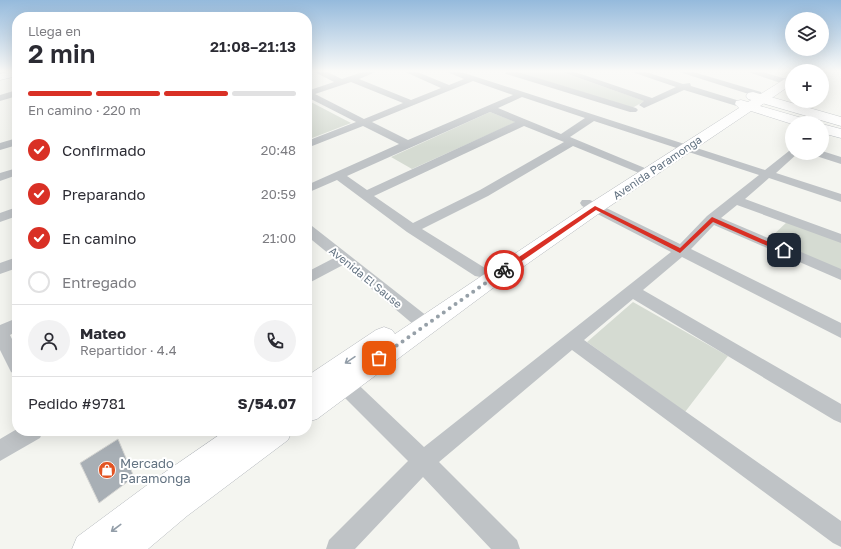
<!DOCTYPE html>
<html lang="es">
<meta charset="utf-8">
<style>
:root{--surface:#fff;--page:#f2f2f3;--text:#2b2b33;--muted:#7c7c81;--line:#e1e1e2;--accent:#d93025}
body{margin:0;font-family:"Golos Text",sans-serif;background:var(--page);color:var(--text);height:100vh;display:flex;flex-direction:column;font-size:15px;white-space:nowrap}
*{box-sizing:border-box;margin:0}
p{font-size:13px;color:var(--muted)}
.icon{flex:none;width:22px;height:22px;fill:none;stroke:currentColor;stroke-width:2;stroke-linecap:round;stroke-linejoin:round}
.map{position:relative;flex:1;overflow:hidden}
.details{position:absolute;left:12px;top:12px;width:300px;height:424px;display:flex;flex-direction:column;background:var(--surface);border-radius:16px;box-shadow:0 4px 16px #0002}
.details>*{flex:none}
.controls{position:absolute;left:785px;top:12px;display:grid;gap:8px}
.controls a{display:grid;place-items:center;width:44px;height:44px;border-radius:50%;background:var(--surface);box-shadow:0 4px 16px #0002;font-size:20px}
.pin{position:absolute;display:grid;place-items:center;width:34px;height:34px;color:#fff;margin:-17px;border-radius:8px;box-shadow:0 2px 6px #0006}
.courier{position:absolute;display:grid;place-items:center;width:40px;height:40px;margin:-20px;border:3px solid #d93025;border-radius:50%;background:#fff;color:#222;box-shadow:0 1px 5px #0007}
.headline em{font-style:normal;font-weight:600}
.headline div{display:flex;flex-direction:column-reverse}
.headline{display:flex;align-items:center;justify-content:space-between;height:68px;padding:0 16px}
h1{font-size:26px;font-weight:600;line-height:30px}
.bar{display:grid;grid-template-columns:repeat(4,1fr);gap:6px 4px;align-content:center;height:48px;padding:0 16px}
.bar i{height:5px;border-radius:3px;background:var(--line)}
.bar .current{background:var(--accent)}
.bar p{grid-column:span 4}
.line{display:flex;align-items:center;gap:10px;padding:0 16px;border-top:1px solid var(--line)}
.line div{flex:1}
.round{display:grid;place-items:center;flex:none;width:42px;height:42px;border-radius:21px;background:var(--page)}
ol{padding:0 16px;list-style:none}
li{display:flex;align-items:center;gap:12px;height:44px}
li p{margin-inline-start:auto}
li .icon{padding:4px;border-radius:50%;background:var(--accent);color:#fff;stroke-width:4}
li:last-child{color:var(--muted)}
li i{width:22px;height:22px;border:2px solid var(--line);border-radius:50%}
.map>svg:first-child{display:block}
.green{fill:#d5dbd2}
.building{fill:#a8afb5;stroke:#d6d6d3}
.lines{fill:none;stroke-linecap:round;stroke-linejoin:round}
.secondary-casing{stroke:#b4b8bd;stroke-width:1}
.primary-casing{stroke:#b2b6ba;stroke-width:1}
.street{fill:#bfc3c6;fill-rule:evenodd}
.secondary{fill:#fff;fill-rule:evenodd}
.primary{fill:#fff;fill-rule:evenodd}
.oneway{stroke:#929da8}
.route{fill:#d93025}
.done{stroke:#96a0a8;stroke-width:4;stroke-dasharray:0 7.2}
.labels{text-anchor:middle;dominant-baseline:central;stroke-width:4;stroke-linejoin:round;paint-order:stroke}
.street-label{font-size:11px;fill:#637382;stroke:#fff}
.near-poi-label{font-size:13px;fill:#637382;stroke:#fff;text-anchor:start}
</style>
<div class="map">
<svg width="841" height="549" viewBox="0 0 841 549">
<rect width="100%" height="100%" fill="#f4f5f0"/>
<!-- green -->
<path class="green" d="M515 71H558L645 101 632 108Z
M307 100 351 123 307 140Z
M490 112 516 122 412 169 391 157Z
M789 220 841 240V271L769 239Z
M633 302 728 356 685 412 587 342Z"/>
<!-- building -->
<path class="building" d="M118 439 134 477 99 503 80 463Z"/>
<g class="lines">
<defs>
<path id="secondary" d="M9 71H17V76L0 80V74Z
M792 76V84L760 106 809 120 811 123 792 124 751 111 601 212 493 288 317 419 307 422V376L376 330 384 327 392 330 395 334 589 204 739 108 735 104 736 101 741 100 748 102 788 77Z
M822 124 841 129V138L822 133Z
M225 431H292L288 440 187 516 148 549H72L77 537 158 477Z"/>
<path id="primary" d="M753 92 841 117V126L748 99 746 96 748 93Z"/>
</defs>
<!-- secondary casing -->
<use href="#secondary" class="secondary-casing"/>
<!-- primary casing -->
<use href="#primary" class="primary-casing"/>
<!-- street -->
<path class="street" d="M313 71H325L342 79 365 71H378L359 79 411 100 441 88 403 71H415L449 85 464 79 445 71H458L765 170 789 151 792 150V153H798L776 173 841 194V202L769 178 745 199 841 234V243L737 205 721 218 841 269V280L714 225 691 249 841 323V338L682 257 643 290 841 404V423L834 420 633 299 584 340 841 521V547L833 543 572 350 439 462 517 540 520 549H491L423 477 355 549H326L329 540 408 461 331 384 329 378 331 372 338 370 345 372 424 447 671 252 582 206 580 203 582 200H590L680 244 707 216 759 175 594 121 570 137 652 171 654 173 652 175H644L573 146 488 196 422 229 485 268 487 272 485 276 480 277 475 276 407 232 337 180 307 193V185L399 144 363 126 307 148V141L356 122 307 97V91L334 82ZM473 81 513 95 408 140 372 122ZM351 82 403 103 364 119 315 94ZM522 97 585 118 561 134 498 108ZM490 112 515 122 367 190 347 176ZM524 126 564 142 480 190 413 223 374 196Z
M505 71H515L636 108 638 110 636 112H630L506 74Z
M559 71H572L652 98 676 87 629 71H643L683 84 690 83 691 86 743 102 745 104 740 107 684 90 644 108 639 105 644 101Z
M676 71H690L761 92 762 94 761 96H755Z
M745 71H759L790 80 791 82 787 85Z
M17 90V96L0 101V95Z
M17 138V145L0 150V143Z
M822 151 841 157V164L813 155 812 153H822Z
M17 168V175L0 181V173Z
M17 207V216L0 222V213Z
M307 225 312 226 432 320 434 325 432 330 426 331 420 330 343 265 307 284V272L334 258 307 236Z
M17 257V268L0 274V263Z
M17 318V331L10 335 17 349V375L11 372 0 350V325Z
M17 429V431H43L40 438 0 461V439Z"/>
<!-- secondary -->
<use href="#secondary" class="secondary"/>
<!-- primary -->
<use href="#primary" class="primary"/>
</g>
<!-- one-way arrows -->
<defs><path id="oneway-shaft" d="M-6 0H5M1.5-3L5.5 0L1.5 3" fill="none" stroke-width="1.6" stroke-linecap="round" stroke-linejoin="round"/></defs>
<g class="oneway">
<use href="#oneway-shaft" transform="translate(350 360) rotate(146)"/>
<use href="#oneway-shaft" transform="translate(116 528) rotate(143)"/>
</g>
<!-- sky -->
<linearGradient id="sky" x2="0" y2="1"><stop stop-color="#95badc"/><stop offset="0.48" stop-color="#fafaf8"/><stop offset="1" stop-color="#fafaf8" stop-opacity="0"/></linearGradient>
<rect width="841" height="148" fill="url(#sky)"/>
<!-- route -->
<path class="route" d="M595 206 680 248 712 217 787 250 781 252 713 222 680 253 596 210 506 272H501V269Z"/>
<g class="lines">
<!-- done -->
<path class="done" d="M379 358 504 270"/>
</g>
<!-- icons -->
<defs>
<symbol id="shop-disc" viewBox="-11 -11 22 22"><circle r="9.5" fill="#e25423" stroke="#fff"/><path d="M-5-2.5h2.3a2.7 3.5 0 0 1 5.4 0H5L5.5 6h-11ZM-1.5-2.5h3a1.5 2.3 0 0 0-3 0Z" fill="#fff"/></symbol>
</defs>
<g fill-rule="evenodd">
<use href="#shop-disc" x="97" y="460" width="20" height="20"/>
</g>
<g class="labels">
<!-- street labels -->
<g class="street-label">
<text transform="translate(657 167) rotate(-34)">Avenida Paramonga</text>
<text transform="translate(366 277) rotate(39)">Avenida El Sause</text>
</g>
<!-- near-poi labels -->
<g class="near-poi-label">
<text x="120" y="463">Mercado<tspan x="120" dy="15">Paramonga</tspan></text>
</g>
</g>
</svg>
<div class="controls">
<a><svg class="icon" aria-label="layers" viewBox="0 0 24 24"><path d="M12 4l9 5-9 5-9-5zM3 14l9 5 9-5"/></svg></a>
<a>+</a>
<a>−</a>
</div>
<div class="pin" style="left:379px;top:358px;background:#ea580c"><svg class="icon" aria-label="bag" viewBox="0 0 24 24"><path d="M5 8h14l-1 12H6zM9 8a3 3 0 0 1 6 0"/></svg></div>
<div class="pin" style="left:784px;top:250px;background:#1f2937"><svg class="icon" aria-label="home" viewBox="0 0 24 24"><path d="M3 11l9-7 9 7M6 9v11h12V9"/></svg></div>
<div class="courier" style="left:504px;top:270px"><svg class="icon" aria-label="bike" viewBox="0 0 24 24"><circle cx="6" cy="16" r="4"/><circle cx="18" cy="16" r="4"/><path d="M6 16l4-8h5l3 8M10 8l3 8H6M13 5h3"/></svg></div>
<section class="details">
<div class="headline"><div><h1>2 min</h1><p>Llega en</p></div><em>21:08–21:13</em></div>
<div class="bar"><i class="current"></i><i class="current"></i><i class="current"></i><i></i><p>En camino · 220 m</p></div>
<ol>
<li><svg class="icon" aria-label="check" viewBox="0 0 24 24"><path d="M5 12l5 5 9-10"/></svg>Confirmado<p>20:48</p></li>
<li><svg class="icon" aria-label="check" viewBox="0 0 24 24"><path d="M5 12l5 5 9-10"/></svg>Preparando<p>20:59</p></li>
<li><svg class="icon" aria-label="check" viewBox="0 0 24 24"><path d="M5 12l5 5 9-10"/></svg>En camino<p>21:00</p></li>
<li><i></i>Entregado</li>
</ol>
<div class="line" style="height:72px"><a class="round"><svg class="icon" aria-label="person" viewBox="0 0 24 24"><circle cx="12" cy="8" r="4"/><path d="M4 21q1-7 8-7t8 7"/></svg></a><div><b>Mateo</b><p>Repartidor · 4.4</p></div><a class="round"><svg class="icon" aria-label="phone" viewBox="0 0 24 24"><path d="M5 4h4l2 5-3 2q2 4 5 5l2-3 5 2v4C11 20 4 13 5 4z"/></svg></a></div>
<div class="line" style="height:52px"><div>Pedido #9781</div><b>S/54.07</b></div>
</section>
</div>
